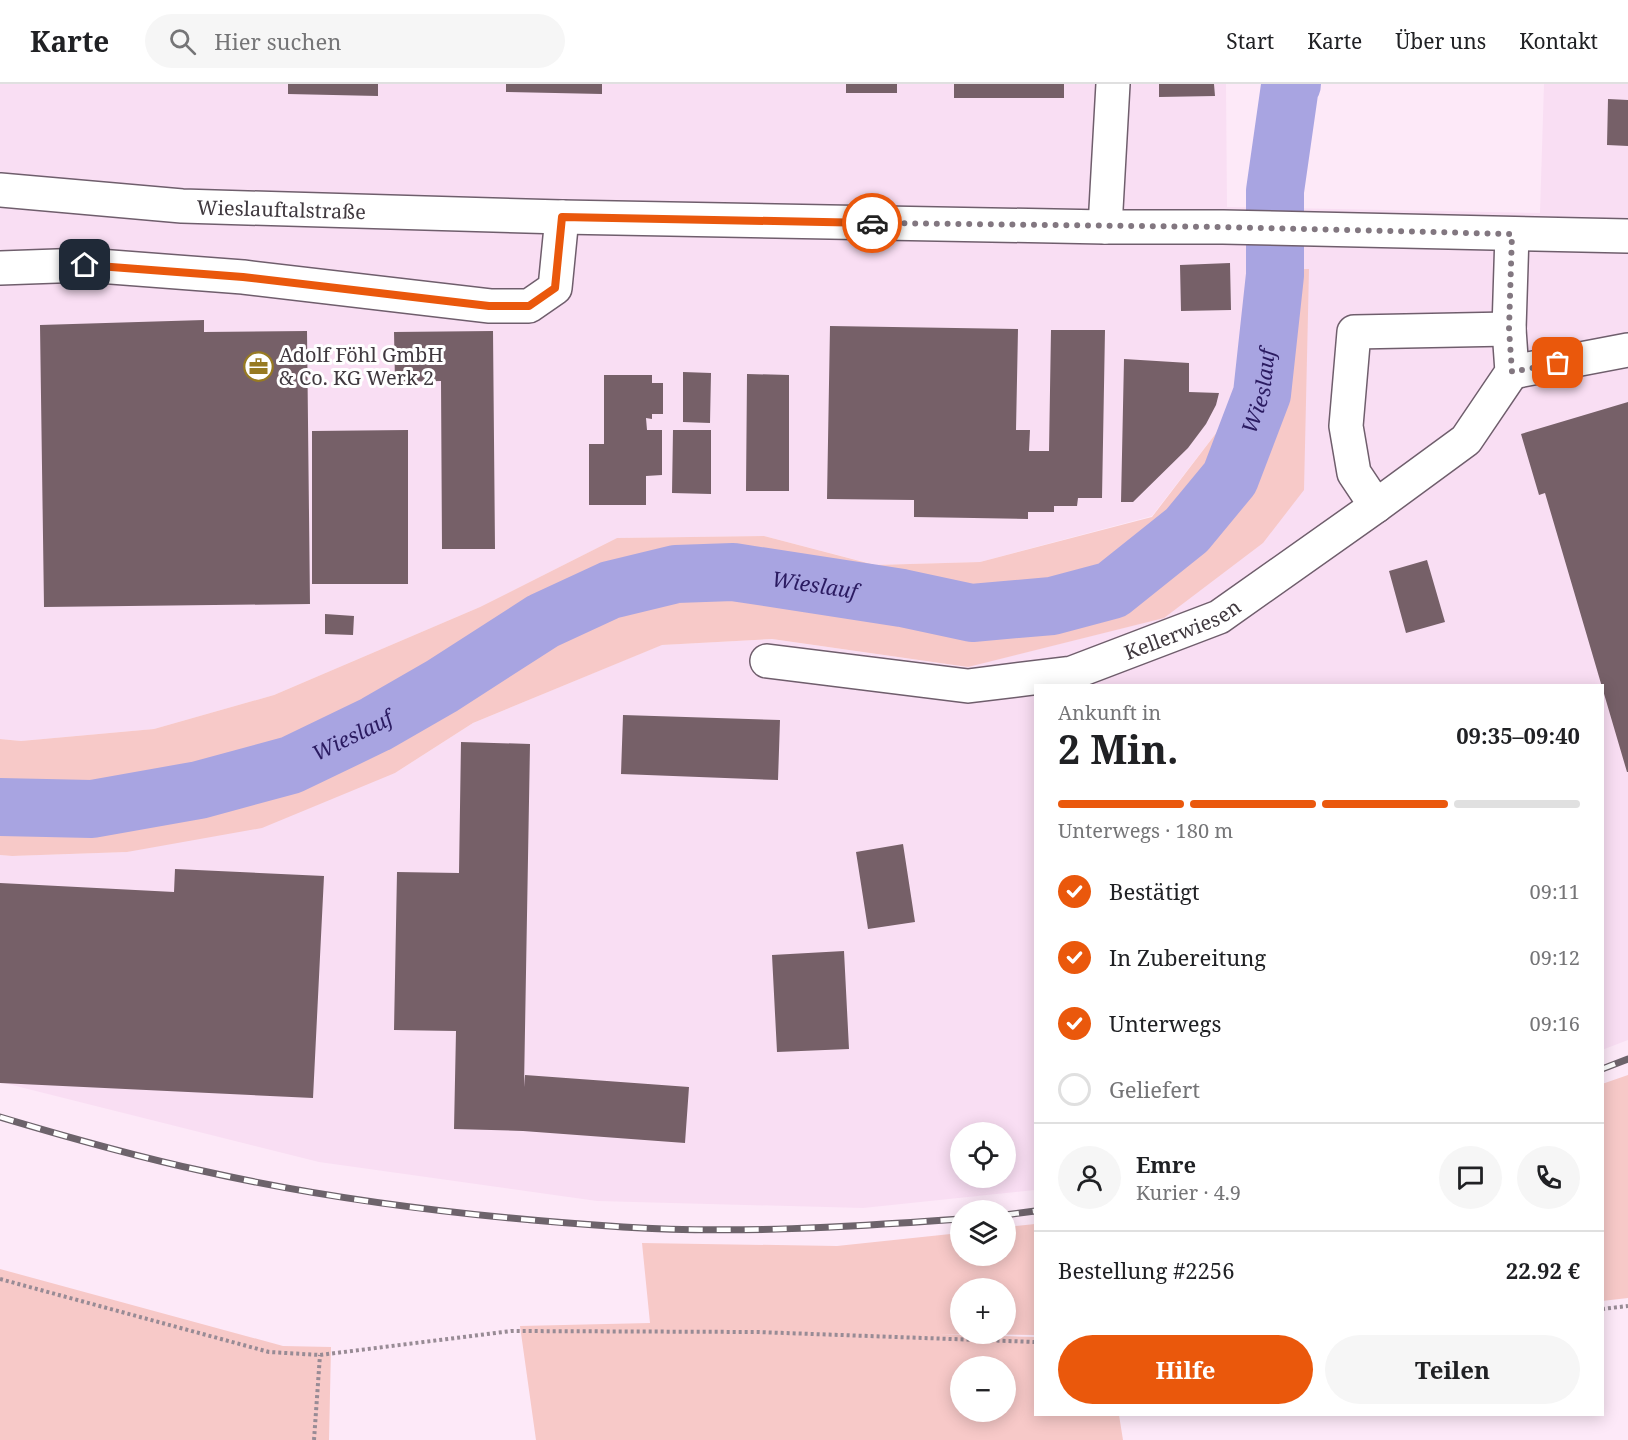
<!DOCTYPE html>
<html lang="de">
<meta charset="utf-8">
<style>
:root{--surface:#fff;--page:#f6f6f6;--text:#202124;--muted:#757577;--line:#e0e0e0;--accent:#ea580c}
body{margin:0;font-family:"Noto Serif",serif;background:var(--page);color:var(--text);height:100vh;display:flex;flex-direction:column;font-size:22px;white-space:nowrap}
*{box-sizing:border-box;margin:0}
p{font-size:20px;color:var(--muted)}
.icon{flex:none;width:33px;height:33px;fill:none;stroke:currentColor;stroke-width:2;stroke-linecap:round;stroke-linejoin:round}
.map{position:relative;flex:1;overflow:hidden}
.sheet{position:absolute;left:1034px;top:600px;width:570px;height:732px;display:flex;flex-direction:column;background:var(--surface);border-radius:0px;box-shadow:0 3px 15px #0003}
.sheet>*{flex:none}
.fabs{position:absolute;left:950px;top:1038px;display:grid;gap:12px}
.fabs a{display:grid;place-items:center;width:66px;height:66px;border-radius:50%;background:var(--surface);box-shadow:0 3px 15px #0003;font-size:30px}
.pin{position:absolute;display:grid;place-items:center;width:51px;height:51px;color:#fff;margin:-26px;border-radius:12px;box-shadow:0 3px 9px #0006}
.courier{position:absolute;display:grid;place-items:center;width:60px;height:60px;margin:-30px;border:4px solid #ea580c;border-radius:50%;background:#fff;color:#222;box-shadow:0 2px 8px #0007}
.summary em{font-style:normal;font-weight:700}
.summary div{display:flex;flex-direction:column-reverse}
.summary{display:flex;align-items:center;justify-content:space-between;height:102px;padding:0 24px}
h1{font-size:39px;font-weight:700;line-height:45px}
.bar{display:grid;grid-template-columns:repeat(4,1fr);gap:9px 6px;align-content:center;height:72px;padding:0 24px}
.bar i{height:8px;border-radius:4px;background:var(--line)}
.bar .active{background:var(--accent)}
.bar p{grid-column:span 4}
.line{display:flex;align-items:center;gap:15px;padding:0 24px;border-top:2px solid var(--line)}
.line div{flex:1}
.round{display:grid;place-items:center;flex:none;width:63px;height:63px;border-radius:32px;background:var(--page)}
ol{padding:0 24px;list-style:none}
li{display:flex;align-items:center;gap:18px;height:66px}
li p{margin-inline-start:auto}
li .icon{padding:6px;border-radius:50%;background:var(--accent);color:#fff;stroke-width:4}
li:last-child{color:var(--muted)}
li i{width:33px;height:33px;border:3px solid var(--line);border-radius:50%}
.primary-button{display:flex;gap:12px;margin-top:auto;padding:12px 24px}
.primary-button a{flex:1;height:69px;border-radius:36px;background:var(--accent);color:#fff;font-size:24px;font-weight:700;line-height:69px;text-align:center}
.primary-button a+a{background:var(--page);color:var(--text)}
header{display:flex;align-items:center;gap:36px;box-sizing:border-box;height:84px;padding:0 30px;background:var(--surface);border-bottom:2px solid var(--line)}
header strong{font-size:28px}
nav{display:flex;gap:33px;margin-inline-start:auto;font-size:21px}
.search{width:420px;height:54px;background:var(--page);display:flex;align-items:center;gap:15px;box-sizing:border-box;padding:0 21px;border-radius:33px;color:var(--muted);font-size:22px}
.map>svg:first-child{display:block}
.built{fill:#f9def3;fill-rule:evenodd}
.green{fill:#f7c9c8;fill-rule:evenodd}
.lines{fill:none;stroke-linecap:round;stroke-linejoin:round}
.river{stroke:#a8a4e1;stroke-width:58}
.building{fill:#766068}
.street-casing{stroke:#6f5e6c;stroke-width:36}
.secondary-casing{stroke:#6f5e6c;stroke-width:36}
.path{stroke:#988b95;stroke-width:4;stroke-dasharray:3 3;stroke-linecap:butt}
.street{stroke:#fff;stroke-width:33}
.secondary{stroke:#fff;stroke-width:33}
.rail-casing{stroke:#6d636b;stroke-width:7}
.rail{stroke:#fff;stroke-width:4.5;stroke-dasharray:14;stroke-linecap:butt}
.done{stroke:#827780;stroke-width:6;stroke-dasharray:0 10.8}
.route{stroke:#ea580c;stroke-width:8}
.labels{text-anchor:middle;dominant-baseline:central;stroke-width:6;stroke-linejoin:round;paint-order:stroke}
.street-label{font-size:20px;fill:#40393f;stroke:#fff}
.poi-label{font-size:20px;fill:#40393f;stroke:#fff;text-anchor:start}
.water-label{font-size:21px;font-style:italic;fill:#2b1b61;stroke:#fff}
</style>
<header>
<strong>Karte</strong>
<div class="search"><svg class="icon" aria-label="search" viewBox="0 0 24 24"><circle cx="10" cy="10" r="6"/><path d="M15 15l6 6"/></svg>Hier suchen</div>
<nav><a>Start</a><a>Karte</a><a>Über uns</a><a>Kontakt</a></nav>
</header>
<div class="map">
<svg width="1628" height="1356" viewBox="0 0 1628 1356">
<rect width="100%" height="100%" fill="#fde9f8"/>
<!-- built -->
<path class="built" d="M0 0H1226L1227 123 1540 129 1544 0H1628V956L1602 966V602H1035V1106L863 1124 597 1117 319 1078 0 998V771L12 772 127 768 395 689 473 639 661 561 772 555 968 583 1263 459 1251 186 1230 331 1152 432 980 478 876 481 764 452 617 454 480 523 274 611 154 645 21 657 0 655ZM960 1048H1005V1094H960Z"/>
<!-- green -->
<path class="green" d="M1309 185 1304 406 1263 459 1164 534 968 583 772 555 662 561 473 639 395 689 262 744 127 768 12 772 0 771V655L21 657 154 645 274 611 480 523 617 454 764 452 875 481 980 478 1152 433 1230 331 1251 186Z
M1628 991V1214L1602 1217V1000Z
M1035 1140V1251L938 1250 1035 1253V1330L1119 1331 1123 1356H536L520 1242 650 1239 642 1159 837 1162 960 1149V1172H1005V1143ZM1005 1204V1250H960V1204ZM1005 1282V1328H960V1282Z
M0 1185 283 1262 331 1263 329 1356H0Z"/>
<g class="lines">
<!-- river -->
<path class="river" id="s1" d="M0 723 92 725 199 706 291 681 376 640 442 602 543 537 610 506 676 490 733 488 902 514 972 529 1052 522 1112 506 1187 446 1230 394 1262 310 1275 191V107L1290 2 1292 0"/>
</g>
<!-- building -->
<path class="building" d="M288 0H378V12L288 10Z
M506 0H602V10L506 8Z
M846 0H897V9H846Z
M954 0H1064V14H954Z
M1159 0H1214L1215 12 1159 13Z
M1608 15 1628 16V62L1607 61Z
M1230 179 1231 226 1181 227 1180 181Z
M204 236V248L307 247 310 520 44 523 40 241Z
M830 242 1018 245 1016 346H1030L1029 367H1049L1051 246H1105L1102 414H1078L1077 422H1054V428H1028V435L914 433V416L827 415Z
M493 247 495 465H442L441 297 395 298 394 248Z
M1124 275 1189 279V308L1219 309 1216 321 1206 340 1188 364 1133 418H1121Z
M683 288 711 289 710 339 683 338Z
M747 290 789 291V407H746Z
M604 291H652V299H663V330H652V335L646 334 647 346H662V391L646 392V421H589V360H604Z
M1628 318V688H1627L1545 409 1539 411 1521 350Z
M408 346V500H312V347Z
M673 346H711V410L672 409Z
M1427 476 1445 538 1406 549 1389 487Z
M325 530 354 532 353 551 325 550Z
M623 631 780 636 778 696 621 690Z
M461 658 530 660 524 1003 525 991 689 1003 685 1059 523 1047 454 1045 456 947 394 946 397 788 459 789Z
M903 760 915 838 868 845 856 768Z
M175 785 324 792 313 1014 0 999V799L174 808Z
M844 867 849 965 777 968 772 871Z"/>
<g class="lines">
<defs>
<g id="street">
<path d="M1105 143 1113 0"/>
<path d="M0 184 85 181 243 193 490 222H529L555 204 562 133"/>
<path d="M1512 288 1628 266"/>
<path d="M1376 422 1354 389 1346 342 1354 248 1509 245"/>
<path id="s2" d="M767 577 968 602 1072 589 1219 533 1376 422 1466 356 1512 288 1509 245 1512 150"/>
</g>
<g id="secondary">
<path id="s3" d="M0 106 182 122 562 133 1105 143H1223L1628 152"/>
</g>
</defs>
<!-- street casing -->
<use href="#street" class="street-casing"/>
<!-- secondary casing -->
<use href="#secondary" class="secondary-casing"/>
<!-- path -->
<path class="path" d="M0 1195 269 1268 320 1271 511 1247 757 1248 1035 1258
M1602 1225 1628 1222
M314 1356 320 1271"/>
<!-- street -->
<use href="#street" class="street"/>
<!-- secondary -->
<use href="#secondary" class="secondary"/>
<defs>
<path id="rail" d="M1602 985 1628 975
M0 1033C67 1053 134 1072 203 1087 341 1118 483 1134 623 1143 735 1150 849 1143 960 1135
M1005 1131 1035 1127"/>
</defs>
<!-- rail casing -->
<use href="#rail" class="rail-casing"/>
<!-- rail -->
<use href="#rail" class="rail"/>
</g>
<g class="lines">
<!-- done -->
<path class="done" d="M872 139 1223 143 1512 150 1509 245 1512 288 1558 279"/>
<!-- route -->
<path class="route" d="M85 181 243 193 489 222H529L555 204 562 133 872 139"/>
</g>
<!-- icons -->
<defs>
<symbol id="office-ring" viewBox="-11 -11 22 22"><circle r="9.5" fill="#fff" stroke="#977a22" stroke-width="1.5"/><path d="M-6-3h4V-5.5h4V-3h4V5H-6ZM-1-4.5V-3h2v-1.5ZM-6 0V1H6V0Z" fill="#977a22"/></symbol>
</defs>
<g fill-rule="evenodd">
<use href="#office-ring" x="242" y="266" width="33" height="33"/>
</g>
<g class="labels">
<!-- street labels -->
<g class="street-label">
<text stroke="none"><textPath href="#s3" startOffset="282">Wieslauftalstraße</textPath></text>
<text stroke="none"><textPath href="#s2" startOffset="426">Kellerwiesen</textPath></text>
</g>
<!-- poi labels -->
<g class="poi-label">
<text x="279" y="270">Adolf Föhl GmbH<tspan x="279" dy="23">&amp; Co. KG Werk 2</tspan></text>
</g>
<!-- water labels -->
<g class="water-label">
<text stroke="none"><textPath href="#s1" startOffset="1426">Wieslauf</textPath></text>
<text stroke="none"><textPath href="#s1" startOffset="868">Wieslauf</textPath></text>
<text stroke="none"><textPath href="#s1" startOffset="364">Wieslauf</textPath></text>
</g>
</g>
</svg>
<div class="fabs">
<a><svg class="icon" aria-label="locate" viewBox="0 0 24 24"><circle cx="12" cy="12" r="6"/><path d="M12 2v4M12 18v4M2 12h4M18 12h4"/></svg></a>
<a><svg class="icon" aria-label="layers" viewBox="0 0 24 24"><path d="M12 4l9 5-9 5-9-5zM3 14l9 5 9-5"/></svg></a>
<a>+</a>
<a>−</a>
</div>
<div class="pin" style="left:1558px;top:279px;background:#ea580c"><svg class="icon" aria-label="bag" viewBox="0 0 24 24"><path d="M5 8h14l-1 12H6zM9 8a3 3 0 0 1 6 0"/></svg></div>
<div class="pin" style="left:85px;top:181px;background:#1f2937"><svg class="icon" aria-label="home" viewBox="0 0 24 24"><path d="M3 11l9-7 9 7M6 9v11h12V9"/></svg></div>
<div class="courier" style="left:872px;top:139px"><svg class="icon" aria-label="car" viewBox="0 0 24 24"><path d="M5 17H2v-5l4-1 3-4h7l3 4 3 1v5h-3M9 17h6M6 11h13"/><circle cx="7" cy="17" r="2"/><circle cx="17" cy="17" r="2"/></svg></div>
<section class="sheet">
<div class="summary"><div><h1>2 Min.</h1><p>Ankunft in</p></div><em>09:35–09:40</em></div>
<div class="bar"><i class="active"></i><i class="active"></i><i class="active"></i><i></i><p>Unterwegs · 180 m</p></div>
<ol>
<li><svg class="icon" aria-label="check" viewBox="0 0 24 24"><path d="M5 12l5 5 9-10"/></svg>Bestätigt<p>09:11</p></li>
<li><svg class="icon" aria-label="check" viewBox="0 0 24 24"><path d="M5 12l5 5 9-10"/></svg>In Zubereitung<p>09:12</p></li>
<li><svg class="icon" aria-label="check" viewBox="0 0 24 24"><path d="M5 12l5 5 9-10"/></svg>Unterwegs<p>09:16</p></li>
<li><i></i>Geliefert</li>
</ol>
<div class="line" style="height:108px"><a class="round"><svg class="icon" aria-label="person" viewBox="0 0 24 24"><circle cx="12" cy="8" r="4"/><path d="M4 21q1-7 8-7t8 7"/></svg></a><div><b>Emre</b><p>Kurier · 4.9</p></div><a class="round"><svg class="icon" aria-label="chat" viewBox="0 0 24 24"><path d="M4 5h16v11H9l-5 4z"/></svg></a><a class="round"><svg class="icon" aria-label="phone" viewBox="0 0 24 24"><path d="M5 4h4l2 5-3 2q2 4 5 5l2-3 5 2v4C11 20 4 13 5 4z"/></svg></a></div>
<div class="line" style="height:78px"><div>Bestellung #2256</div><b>22.92 €</b></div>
<div class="primary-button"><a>Hilfe</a><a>Teilen</a></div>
</section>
</div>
